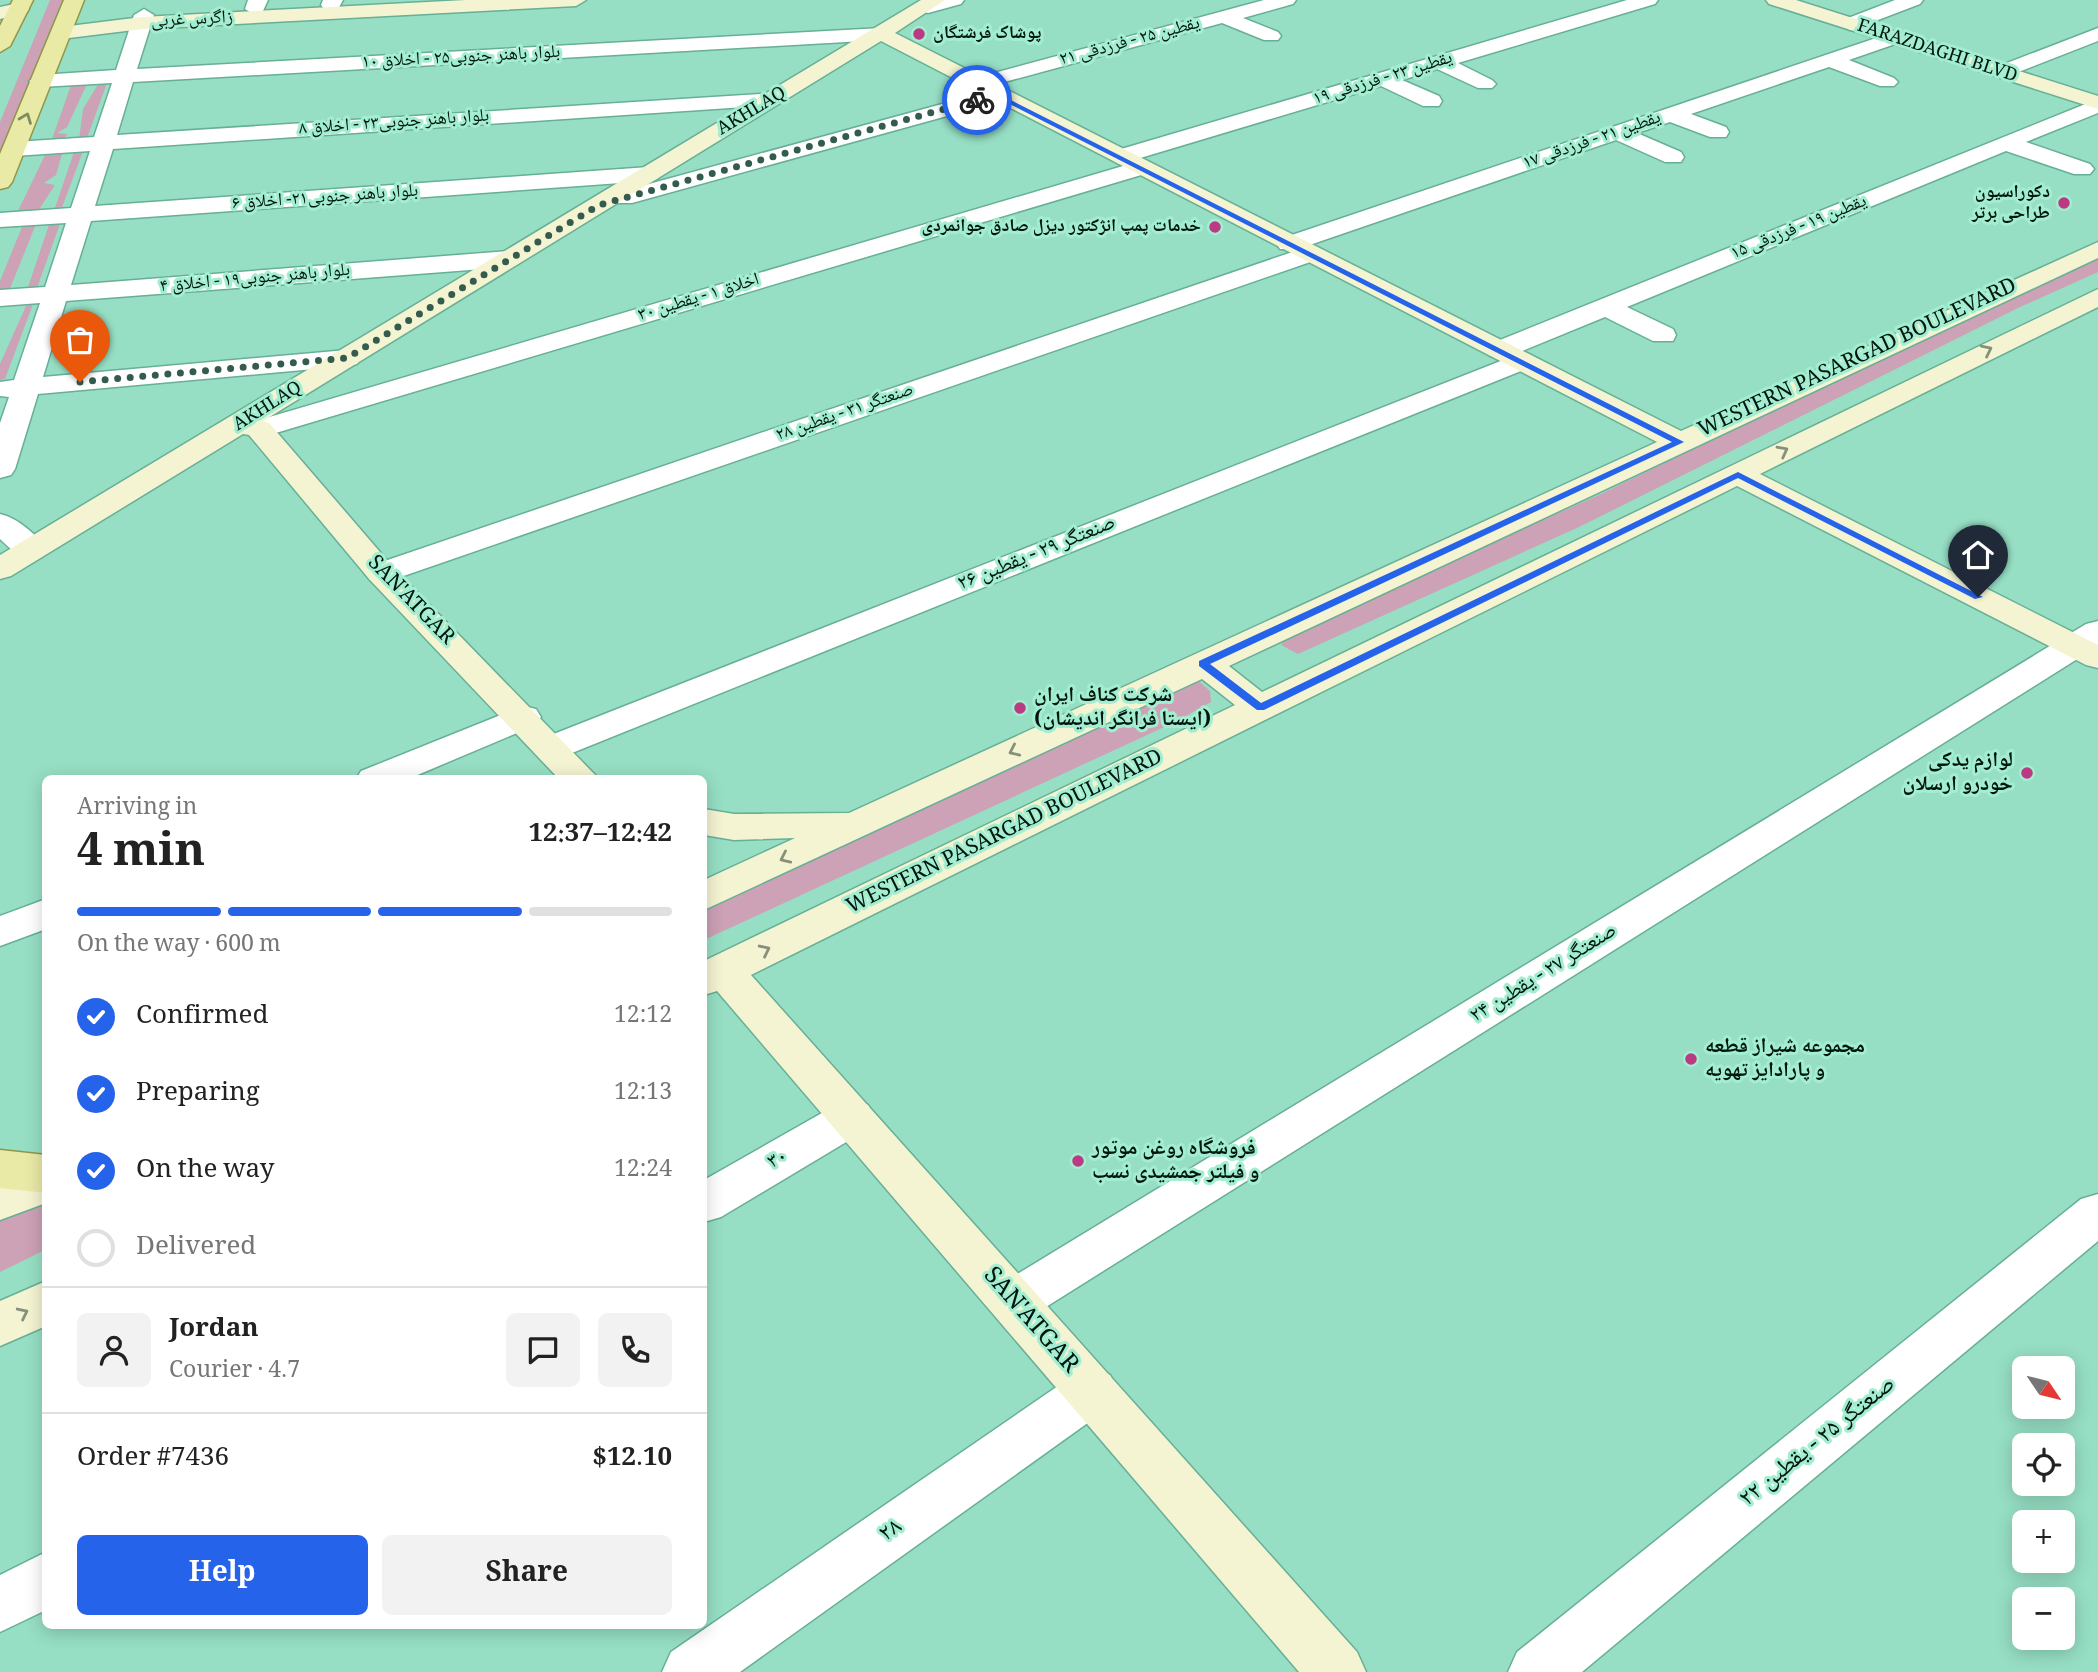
<!DOCTYPE html>
<meta charset="utf-8">
<style>
:root{--surface:#fff;--page:#f2f2f2;--text:#222;--muted:#767676;--line:#e0e0e0;--accent:#2563eb}
body{margin:0;font-family:Georgia,"Noto Naskh Arabic",serif;background:var(--page);color:var(--text);height:100vh;display:flex;flex-direction:column;font-size:26px;white-space:nowrap}
*{box-sizing:border-box;margin:0}
p{font-size:23px;color:var(--muted)}
.icon{flex:none;width:38px;height:38px;fill:none;stroke:currentColor;stroke-width:2;stroke-linecap:round;stroke-linejoin:round}
.map{position:relative;flex:1;overflow:hidden}
.panel{position:absolute;left:42px;top:775px;width:665px;height:854px;display:flex;flex-direction:column;background:var(--surface);border-radius:10px;box-shadow:0 4px 18px #0003}
.panel>*{flex:none}
.needle{width:46px;rotate:125deg}
.controls{position:absolute;left:2012px;top:1356px;display:grid;gap:14px}
.controls a{display:grid;place-items:center;width:63px;height:63px;border-radius:10px;background:var(--surface);box-shadow:0 4px 18px #0003;font-size:35px}
.pin{position:absolute;display:grid;place-items:center;width:60px;height:60px;color:#fff;margin:-72px -30px;border-radius:50% 50% 50% 0;rotate:-45deg;box-shadow:0 0 7px #0007}
.pin .icon{rotate:45deg}
.courier{position:absolute;display:grid;place-items:center;width:70px;height:70px;margin:-35px;border:5px solid #2563eb;border-radius:50%;background:#fff;color:#222;box-shadow:0 2px 9px #0007}
.headline em{font-style:normal;font-weight:700}
.headline div{display:flex;flex-direction:column-reverse}
.headline{display:flex;align-items:center;justify-content:space-between;height:119px;padding:0 35px}
h1{font-size:46px;font-weight:700;line-height:52px}
.bar{display:grid;grid-template-columns:repeat(4,1fr);gap:10px 7px;align-content:center;height:84px;padding:0 35px}
.bar i{height:9px;border-radius:5px;background:var(--line)}
.bar .selected{background:var(--accent)}
.bar p{grid-column:span 4}
.line{display:flex;align-items:center;gap:18px;padding:0 35px;border-top:2px solid var(--line)}
.line div{flex:1}
.round{display:grid;place-items:center;flex:none;width:74px;height:74px;border-radius:10px;background:var(--page)}
ol{padding:0 35px;list-style:none}
li{display:flex;align-items:center;gap:21px;height:77px}
li p{margin-inline-start:auto}
li .icon{padding:7px;border-radius:50%;background:var(--accent);color:#fff;stroke-width:4}
li:last-child{color:var(--muted)}
li i{width:38px;height:38px;border:4px solid var(--line);border-radius:50%}
.button{display:flex;gap:14px;margin-top:auto;padding:14px 35px}
.button a{flex:1;height:80px;border-radius:10px;background:var(--accent);color:#fff;font-size:28px;font-weight:700;line-height:80px;text-align:center}
.button a+a{background:var(--page);color:var(--text)}
.map>svg:first-child{display:block}
.green{fill:#cda1b6}
.lines{fill:none;stroke-linecap:round;stroke-linejoin:round}
.street-casing{stroke:#67af96;stroke-width:3}
.secondary-casing{stroke:#67af96;stroke-width:3}
.primary-casing{stroke:#8e974a;stroke-width:3}
.street{fill:#fff;fill-rule:evenodd}
.secondary{fill:#f4f4d2;fill-rule:evenodd}
.primary{fill:#e9eaa6;fill-rule:evenodd}
.oneway{stroke:#808b62}
.oneway2{stroke:#86907a}
.route{fill:#2563eb}
.done{stroke:#345c4e;stroke-width:7;stroke-dasharray:0 12.6}
.poi-dot{fill:#ba3a84;stroke:#a3edd1;stroke-width:2.5}
.labels{text-anchor:middle;dominant-baseline:central;stroke-width:6;stroke-linejoin:round;paint-order:stroke}
.far-street-label{font-size:18px;fill:#00160e;stroke:#a3edd1}
.far-poi-label{font-size:18px;font-weight:bold;fill:#00160e;stroke:#a3edd1;text-anchor:end}
.street-label{font-size:21px;fill:#00160e;stroke:#a3edd1}
.poi-label{font-size:21px;font-weight:bold;fill:#00160e;stroke:#a3edd1;text-anchor:start}
.near-street-label{font-size:24px;fill:#00160e;stroke:#a3edd1}
</style>
<div class="map">
<svg width="2098" height="1672" viewBox="0 0 2098 1672">
<rect width="100%" height="100%" fill="#96dfc4"/>
<!-- green -->
<path class="green" d="M50 0H69L0 168V122Z
M99 83H107L87 138 79 140 83 109Z
M87 84 67 127 57 133 67 134 64 140 51 142 71 85Z
M83 151 61 210 54 211 74 152Z
M62 154 56 175 44 183 55 185 38 211 17 213 45 155Z
M61 221 37 288 27 290 50 222Z
M36 224 9 291 0 292V281L22 227Z
M2098 251V272L2018 308 1579 527 1298 654 1281 645 1293 632 1601 494Z
M33 304 5 379 0 380V364L26 306Z
M1195 678 1210 691 1211 702 1175 722 704 940V891Z
M45 1199V1250L0 1272V1214Z"/>
<g class="lines">
<defs>
<path id="street" d="M248 0H268L262 13 255 15 245 9Z
M323 0H343L338 9H324L321 5Z
M932 0H964L961 4 928 13 921 11 918 7 921 3Z
M1264 0H1296L1293 4 1243 18 1278 32 1281 36 1278 40H1264L1222 23 975 90 964 84 968 80Z
M1627 0H1658L1655 4 1458 63 1492 80 1496 84 1492 88H1478L1437 69 1402 80 1439 96 1442 101 1439 106H1423L1381 86 1127 162 1119 164 1108 157 1111 152Z
M1895 0H1923L1920 4 1857 28 1850 30 1840 24 1843 20Z
M144 9 154 15 137 69 882 28 892 34 882 40 133 82 117 135 775 93 786 99 775 105 113 149 95 206 649 167 657 169 661 174 657 179 649 181 91 221 71 285 509 251 518 254 522 259 518 264 509 267 66 301 43 377 347 350 357 352 361 358 357 364 347 366 38 394 15 469 11 475 0 478V423L9 397 0 396V382L14 380 40 303 0 306V290L45 287 66 223 0 227V213L71 208 90 151 14 156 3 149 14 142 94 137 112 83 40 87 29 81 40 75 116 70 134 15Z
M2098 28V41L2008 76 2001 78 1991 72 1994 68Z
M1894 32 1904 38 1901 42 1849 60 1894 78 1898 82 1894 86H1880L1829 67 1691 114 1726 127 1729 132 1726 137H1710L1670 122 1637 133 1681 152 1684 157 1681 162H1665L1616 140 1298 249H1280L1277 244 1280 239Z
M997 89 1005 90 1008 95 1005 100 632 203H616L612 198 616 193Z
M2098 99V113L2026 142 2090 164 2094 169 2090 174H2074L2006 151 1627 307 1673 329 1676 335 1673 341H1653L1605 317 1510 356H1490L1486 350 1490 344Z
M1140 161 1148 163 1152 168 1148 173 269 435 259 438 249 435 244 429 249 423Z
M1310 246 1319 249 1323 254 1319 259 392 580 381 583 370 580 365 573 370 566Z
M1521 353 1531 355 1535 361 1531 367 567 755 554 759 541 755 536 747 541 739Z
M0 514C18 518 37 535 47 550L42 557C22 562 14 552 0 539Z
M2098 621V646L1030 1317 1013 1323 996 1317 988 1302 996 1287 2086 624Z
M523 706 536 709 541 717 536 725 408 779H356L361 771Z
M46 899V929L0 946V916Z
M852 1099 868 1105 874 1117 868 1129 721 1217 704 1222V1180L836 1105Z
M2098 1194V1241L1582 1672H1508L1517 1652 2081 1199Z
M1092 1368 1110 1375 1118 1391 1110 1407 740 1672H662L671 1652 1074 1375Z
M46 1552V1610L0 1632V1575Z"/>
<path id="secondary" d="M466 0H586L576 6 142 29 61 39 51 33 61 27 142 17Z
M921 0H945L895 33 1681 431 2098 242V258L1229 666 1262 692 2098 289V307L1760 474 2098 645V668L2086 665 1737 486 751 975 1357 1652 1366 1672H1299L717 991 704 995V962L708 959 1235 705 1202 679 704 910V880L795 838 734 840 704 835V809L734 814 849 813 1657 442 881 41 263 421 269 423 392 566 599 779H559L370 580 249 435 243 434 11 576 0 579V555Z
M1766 0H1796L2098 96V109L1769 4Z
M19 3 29 9 26 13 0 19V7Z
M46 1164V1203L0 1220V1181Z
M46 1281V1326L0 1346V1301Z"/>
<path id="primary" d="M13 0H33L10 46 0 52V26Z
M64 0H84L12 182 8 187 0 189V154Z
M0 1150 46 1155V1193L0 1188Z"/>
</defs>
<!-- street casing -->
<use href="#street" class="street-casing"/>
<!-- secondary casing -->
<use href="#secondary" class="secondary-casing"/>
<!-- primary casing -->
<use href="#primary" class="primary-casing"/>
<!-- street -->
<use href="#street" class="street"/>
<!-- secondary -->
<use href="#secondary" class="secondary"/>
<!-- primary -->
<use href="#primary" class="primary"/>
</g>
<!-- one-way arrows -->
<defs><path id="oneway-chevron" d="M-2-3.5L2.5 0L-2 3.5" fill="none" stroke-width="1.6" stroke-linecap="round" stroke-linejoin="round" transform="scale(1.75)"/></defs>
<use class="oneway" href="#oneway-chevron" transform="translate(26 118) rotate(-69)"/>
<g class="oneway2">
<use href="#oneway-chevron" transform="translate(1987 350) rotate(-26)"/>
<use href="#oneway-chevron" transform="translate(1783 451) rotate(-28)"/>
<use href="#oneway-chevron" transform="translate(1014 751) rotate(155)"/>
<use href="#oneway-chevron" transform="translate(785 858) rotate(155)"/>
<use href="#oneway-chevron" transform="translate(765 950) rotate(-26)"/>
<use href="#oneway-chevron" transform="translate(23 1313) rotate(-26)"/>
</g>
<!-- route -->
<path class="route" d="M999 94 1684 442 1210 664 1261 703 1738 472 1983 597 1975 599 1738 478 1264 710H1257L1199 666V661L1672 442 996 97 974 100Z"/>
<g class="lines">
<!-- done -->
<path class="done" d="M80 382 347 358 599 205 977 100"/>
</g>
<!-- markers -->
<g class="poi-dot">
<circle cx="919" cy="34" r="7"/>
<circle cx="2064" cy="203" r="7"/>
<circle cx="1215" cy="227" r="7"/>
<circle cx="1020" cy="708" r="7"/>
<circle cx="2027" cy="773" r="7"/>
<circle cx="1691" cy="1059" r="7"/>
<circle cx="1078" cy="1161" r="7"/>
</g>
<g class="labels">
<!-- far-street labels -->
<g class="far-street-label">
<text transform="translate(192 20) rotate(-3)">زاگرس غربی</text>
<text transform="translate(1130 42) rotate(-15)">یقطین ۲۵ - فرزدقی ۲۱</text>
<text transform="translate(1937 52) rotate(18)">FARAZDAGHI BLVD</text>
<text transform="translate(461 58) rotate(-3)">بلوار باهنر جنوبی۲۵ - اخلاق ۱۰</text>
<text transform="translate(1383 79) rotate(-17)">یقطین ۲۳ - فرزدقی ۱۹</text>
<text transform="translate(752 112) rotate(-31)">AKHLAQ</text>
<text transform="translate(394 123) rotate(-4)">بلوار باهنر جنوبی۲۳ - اخلاق ۸</text>
<text transform="translate(1592 141) rotate(-19)">یقطین ۲۱ - فرزدقی ۱۷</text>
<text transform="translate(325 198) rotate(-4)">بلوار باهنر جنوبی۲۱- اخلاق ۶</text>
<text transform="translate(1799 228) rotate(-22)">یقطین ۱۹ - فرزدقی ۱۵</text>
<text transform="translate(255 279) rotate(-5)">بلوار باهنر جنوبی۱۹ - اخلاق ۴</text>
<text transform="translate(699 298) rotate(-17)">اخلاق ۱ - یقطین ۳۰</text>
<text transform="translate(268 407) rotate(-32)">AKHLAQ</text>
<text transform="translate(845 413) rotate(-19)">صنعتگر ۳۱ - یقطین ۲۸</text>
</g>
<!-- far-poi labels -->
<g class="far-poi-label">
<text x="933" y="34" text-anchor="start">پوشاک فرشتگان</text>
<text x="2050" y="193">دکوراسیون<tspan x="2050" dy="21">طراحی برتر</tspan></text>
<text x="1201" y="227">خدمات پمپ انژکتور دیزل صادق جوانمردی</text>
</g>
<!-- street labels -->
<g class="street-label">
<text transform="translate(1858 359) rotate(-25)">WESTERN PASARGAD BOULEVARD</text>
<text transform="translate(1037 554) rotate(-22)">صنعتگر ۲۹ - یقطین ۲۶</text>
<text transform="translate(410 601) rotate(46)">SAN'ATGAR</text>
<text transform="translate(1005 833) rotate(-26)">WESTERN PASARGAD BOULEVARD</text>
<text transform="translate(1544 974) rotate(-32)">صنعتگر ۲۷ - یقطین ۲۴</text>
<text transform="translate(778 1160) rotate(-30)">۳۰</text>
</g>
<!-- poi labels -->
<g class="poi-label">
<text x="1034" y="696">شرکت کناف ایران<tspan x="1034" dy="24">(ایستا فرانگر اندیشان)</tspan></text>
<text x="2013" y="761" text-anchor="end">لوازم یدکی<tspan x="2013" dy="24">خودرو ارسلان</tspan></text>
<text x="1705" y="1047">مجموعه شیراز قطعه<tspan x="1705" dy="24">و پارادایز تهویه</tspan></text>
<text x="1092" y="1149">فروشگاه روغن موتور<tspan x="1092" dy="24">و فیلتر جمشیدی نسب</tspan></text>
</g>
<!-- near-street labels -->
<g class="near-street-label">
<text transform="translate(1030 1321) rotate(49)">SAN'ATGAR</text>
<text transform="translate(1818 1442) rotate(-39)">صنعتگر ۲۵ - یقطین ۲۲</text>
<text transform="translate(891 1531) rotate(-35)">۲۸</text>
</g>
</g>
</svg>
<div class="controls">
<a><svg class="needle" viewBox="-14 -14 28 28"><path d="M0-13l5 13h-10z" fill="#e53935"/><path d="M0 13l5-13h-10z" fill="#767676"/></svg></a>
<a><svg class="icon" aria-label="locate" viewBox="0 0 24 24"><circle cx="12" cy="12" r="6"/><path d="M12 2v4M12 18v4M2 12h4M18 12h4"/></svg></a>
<a>+</a>
<a>−</a>
</div>
<div class="pin" style="left:80px;top:382px;background:#ea580c"><svg class="icon" aria-label="bag" viewBox="0 0 24 24"><path d="M5 8h14l-1 12H6zM9 8a3 3 0 0 1 6 0"/></svg></div>
<div class="pin" style="left:1978px;top:597px;background:#1f2937"><svg class="icon" aria-label="home" viewBox="0 0 24 24"><path d="M3 11l9-7 9 7M6 9v11h12V9"/></svg></div>
<div class="courier" style="left:977px;top:100px"><svg class="icon" aria-label="bike" viewBox="0 0 24 24"><circle cx="6" cy="16" r="4"/><circle cx="18" cy="16" r="4"/><path d="M6 16l4-8h5l3 8M10 8l3 8H6M13 5h3"/></svg></div>
<section class="panel">
<div class="headline"><div><h1>4 min</h1><p>Arriving in</p></div><em>12:37–12:42</em></div>
<div class="bar"><i class="selected"></i><i class="selected"></i><i class="selected"></i><i></i><p>On the way · 600 m</p></div>
<ol>
<li><svg class="icon" aria-label="check" viewBox="0 0 24 24"><path d="M5 12l5 5 9-10"/></svg>Confirmed<p>12:12</p></li>
<li><svg class="icon" aria-label="check" viewBox="0 0 24 24"><path d="M5 12l5 5 9-10"/></svg>Preparing<p>12:13</p></li>
<li><svg class="icon" aria-label="check" viewBox="0 0 24 24"><path d="M5 12l5 5 9-10"/></svg>On the way<p>12:24</p></li>
<li><i></i>Delivered</li>
</ol>
<div class="line" style="height:126px"><a class="round"><svg class="icon" aria-label="person" viewBox="0 0 24 24"><circle cx="12" cy="8" r="4"/><path d="M4 21q1-7 8-7t8 7"/></svg></a><div><b>Jordan</b><p>Courier · 4.7</p></div><a class="round"><svg class="icon" aria-label="chat" viewBox="0 0 24 24"><path d="M4 5h16v11H9l-5 4z"/></svg></a><a class="round"><svg class="icon" aria-label="phone" viewBox="0 0 24 24"><path d="M5 4h4l2 5-3 2q2 4 5 5l2-3 5 2v4C11 20 4 13 5 4z"/></svg></a></div>
<div class="line" style="height:91px"><div>Order #7436</div><b>$12.10</b></div>
<div class="button"><a>Help</a><a>Share</a></div>
</section>
</div>
